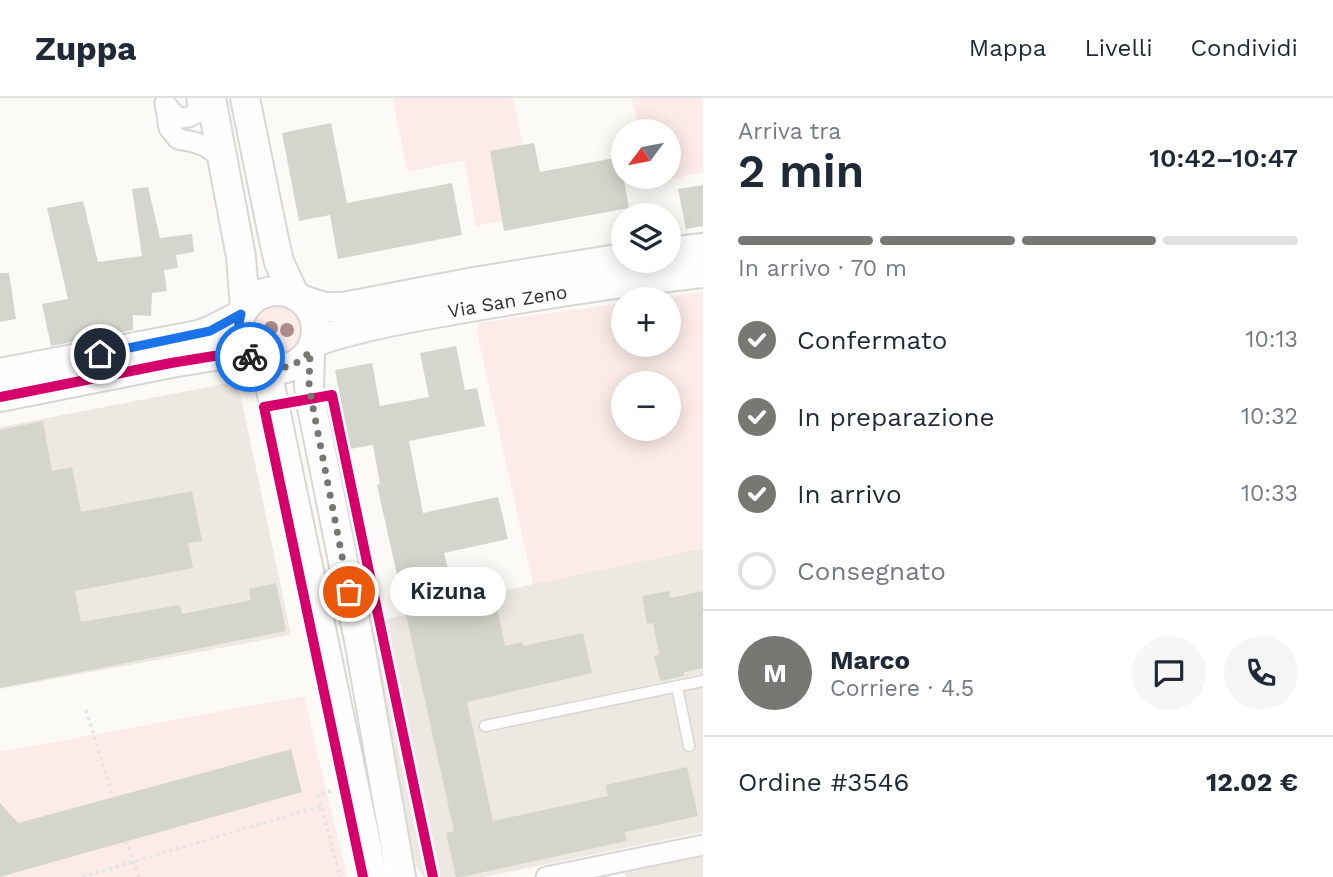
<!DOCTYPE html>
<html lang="it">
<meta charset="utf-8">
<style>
:root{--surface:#fff;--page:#f6f6f7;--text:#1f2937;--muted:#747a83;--line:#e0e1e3;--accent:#787774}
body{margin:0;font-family:"Work Sans",sans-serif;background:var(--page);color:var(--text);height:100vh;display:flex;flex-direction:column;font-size:26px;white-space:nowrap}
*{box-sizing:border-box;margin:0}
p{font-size:23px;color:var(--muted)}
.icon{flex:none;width:38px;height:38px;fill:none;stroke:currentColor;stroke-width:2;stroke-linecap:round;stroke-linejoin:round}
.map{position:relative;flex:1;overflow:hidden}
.panel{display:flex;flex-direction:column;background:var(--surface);width:630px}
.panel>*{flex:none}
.needle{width:46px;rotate:238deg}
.buttons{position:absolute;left:611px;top:21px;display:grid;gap:14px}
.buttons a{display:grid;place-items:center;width:70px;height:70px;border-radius:50%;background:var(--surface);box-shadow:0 4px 18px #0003;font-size:35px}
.pin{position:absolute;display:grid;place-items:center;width:60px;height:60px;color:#fff;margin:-30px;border:4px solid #fff;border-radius:50%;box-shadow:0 2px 7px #0007}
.courier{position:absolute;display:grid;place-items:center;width:70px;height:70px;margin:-35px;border:5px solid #1a73e8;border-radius:50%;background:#fff;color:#222;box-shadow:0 2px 9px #0007}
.bubble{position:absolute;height:49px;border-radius:24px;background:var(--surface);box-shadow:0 4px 18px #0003;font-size:23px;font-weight:600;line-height:49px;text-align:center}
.overview em{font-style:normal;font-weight:600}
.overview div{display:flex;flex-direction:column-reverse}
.overview{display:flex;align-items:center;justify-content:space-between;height:119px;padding:0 35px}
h1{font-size:46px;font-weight:600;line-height:52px}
.bar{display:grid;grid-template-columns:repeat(4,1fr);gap:10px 7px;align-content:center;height:84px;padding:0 35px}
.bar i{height:9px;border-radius:5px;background:var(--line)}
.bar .current{background:var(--accent)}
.bar p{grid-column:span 4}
.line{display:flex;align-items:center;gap:18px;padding:0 35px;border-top:2px solid var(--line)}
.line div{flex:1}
.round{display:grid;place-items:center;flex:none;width:74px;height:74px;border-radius:37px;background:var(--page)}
ol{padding:0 35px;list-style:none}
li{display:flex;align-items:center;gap:21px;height:77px}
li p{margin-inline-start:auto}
li .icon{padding:7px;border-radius:50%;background:var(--accent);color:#fff;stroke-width:4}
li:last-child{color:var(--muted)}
li i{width:38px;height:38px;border:4px solid var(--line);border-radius:50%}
header{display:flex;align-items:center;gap:42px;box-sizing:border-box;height:98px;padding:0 35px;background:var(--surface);border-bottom:2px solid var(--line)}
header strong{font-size:33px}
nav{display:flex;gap:38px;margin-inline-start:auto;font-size:24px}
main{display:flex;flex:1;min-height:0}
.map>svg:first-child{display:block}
.built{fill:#ede9e2}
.green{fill:#fcebe9;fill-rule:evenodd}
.building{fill:#d4d5cc}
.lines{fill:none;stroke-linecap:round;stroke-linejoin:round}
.lane-casing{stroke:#d8d7d5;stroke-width:13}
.street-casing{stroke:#d8d7d5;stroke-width:23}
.secondary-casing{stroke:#d8d7d5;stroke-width:32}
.path{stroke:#e5e5e4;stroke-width:3.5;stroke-dasharray:3.5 3.5;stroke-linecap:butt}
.lane{stroke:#fffefe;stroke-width:10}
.street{stroke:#fffefe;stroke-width:19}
.secondary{stroke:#fffefe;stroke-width:28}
.cycleway-casing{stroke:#fff;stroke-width:15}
.cycleway{stroke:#d6006c;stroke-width:10}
.tree{fill:#ab8c8b}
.done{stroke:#787774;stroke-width:7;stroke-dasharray:0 12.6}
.route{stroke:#1a73e8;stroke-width:9}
.labels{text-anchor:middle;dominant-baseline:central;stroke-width:5;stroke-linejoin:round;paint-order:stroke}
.street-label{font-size:19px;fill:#31302e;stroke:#fff}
</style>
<header>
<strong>Zuppa</strong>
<nav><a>Mappa</a><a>Livelli</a><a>Condividi</a></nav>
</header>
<main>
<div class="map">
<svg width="703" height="779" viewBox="0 0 703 779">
<rect width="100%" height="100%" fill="#fcfaf7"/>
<!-- built -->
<path class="built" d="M229 285 235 286 241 299 291 537 0 591V329Z
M703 450V734L484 779H424L414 766 370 525 533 486Z
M703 753V779H626L624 770Z"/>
<!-- green -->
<path class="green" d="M392 0H513L523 47 490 53 503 123 476 128 464 62 408 74Z
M631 0H703V74L654 85 652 79H668V33H640Z
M703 194V450L533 486 477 235 478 225 623 205V247H668V201H650ZM668 285V331H623V285Z
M251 231a27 27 0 1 1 54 0a27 27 0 1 1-54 0Z
M304 598 347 779H0V774L4 778 302 694 290 651 18 725 0 705V654Z"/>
<!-- building -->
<path class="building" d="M331 25 347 105 452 85 462 137 338 161 330 117 299 123 282 35Z
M534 45 540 74 620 59 629 110 504 133 490 53Z
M703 87V128L686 131 678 91Z
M148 89 160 140 192 136 194 154 176 157 178 170 164 172 167 193 152 195 151 218 133 217V232L51 248 42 206 68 201 47 110 83 103 98 164 142 158 132 91Z
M0 175H9L16 221 0 224Z
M456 248 465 292 477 290 485 328 409 343 423 415 498 399 508 441 444 455 451 483 441 485 448 515 496 505 505 548 522 544 523 548 583 535 592 575 467 604 493 723 608 698 605 687 687 669 698 718 625 734 627 743 461 779H456L446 735 454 733 377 387 380 386 373 347 350 351 335 272 372 265 380 308 429 299 420 255Z
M43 323 52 373 72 369 81 414 192 393 202 443 188 445 193 470 75 493 81 524 180 507 182 516 251 502 249 491 276 485 286 533 0 590V332Z
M669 493 670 500 703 493V570L684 574V578L660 583 654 558 659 557 653 525 647 526 642 498Z
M291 651 302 694 0 779V705L18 725Z"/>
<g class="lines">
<defs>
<path id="lane" d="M677 589 689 648
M485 628 703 583"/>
<path id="street" d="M165 5 169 30 178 41C199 44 210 48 224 64
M165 5 177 20 189 19 198 14 197 0
M546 779 703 747"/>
<g id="secondary">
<path d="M211 0 241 159 245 209"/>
<path d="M245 0 274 142 279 164 294 196"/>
<path d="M668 154 703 150"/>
<circle cx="277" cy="232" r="39"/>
<path d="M303 202 324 209H343L474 184 623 160"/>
<path id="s1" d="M314 244C363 227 414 219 465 210 544 196 623 184 703 175"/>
<path d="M310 253 309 289 312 309 360 547 401 779"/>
<path d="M258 266 270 287 373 779"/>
<path d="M0 275 198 237 210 233 241 217"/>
<path d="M0 299 171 265 214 258 246 256"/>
</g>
</defs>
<!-- lane casing -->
<use href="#lane" class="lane-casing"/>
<!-- street casing -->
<use href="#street" class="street-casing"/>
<!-- secondary casing -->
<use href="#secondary" class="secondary-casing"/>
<!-- path -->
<path class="path" d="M86 612 113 699
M331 693 318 696 340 779
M126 743 139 779
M82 779 321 708"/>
<!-- lane -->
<use href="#lane" class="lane"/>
<!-- street -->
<use href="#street" class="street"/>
<!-- secondary -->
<use href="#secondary" class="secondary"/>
<defs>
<path id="cycleway" d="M0 299 171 265 214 258 246 256
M363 779 264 309 332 297 433 779"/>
</defs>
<!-- cycleway casing -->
<use href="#cycleway" class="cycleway-casing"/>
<!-- cycleway -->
<use href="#cycleway" class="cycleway"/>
</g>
<!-- trees -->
<g class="tree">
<circle cx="271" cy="230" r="7"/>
<circle cx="287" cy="232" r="7"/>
<circle cx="270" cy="244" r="7"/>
</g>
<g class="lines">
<!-- done -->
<path class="done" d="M250 259C268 275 295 273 310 253L309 289 349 494"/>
<!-- route -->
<path class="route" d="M100 256 210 233 241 216C236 233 238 246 250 259"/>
</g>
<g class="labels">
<!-- street labels -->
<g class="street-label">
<text stroke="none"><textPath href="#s1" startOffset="198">Via San Zeno</textPath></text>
</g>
</g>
</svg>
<div class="buttons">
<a><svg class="needle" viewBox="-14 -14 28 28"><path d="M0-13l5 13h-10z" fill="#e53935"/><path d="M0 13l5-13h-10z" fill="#747a83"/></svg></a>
<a><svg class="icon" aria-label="layers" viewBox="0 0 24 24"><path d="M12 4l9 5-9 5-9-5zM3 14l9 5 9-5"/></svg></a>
<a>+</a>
<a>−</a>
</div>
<div class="pin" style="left:349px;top:494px;background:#ea580c"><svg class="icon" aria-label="bag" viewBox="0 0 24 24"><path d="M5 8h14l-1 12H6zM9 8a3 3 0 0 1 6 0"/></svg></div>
<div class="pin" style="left:100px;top:256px;background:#1f2937"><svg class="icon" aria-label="home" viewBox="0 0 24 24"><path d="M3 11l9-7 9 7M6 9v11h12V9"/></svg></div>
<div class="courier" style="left:250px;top:259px"><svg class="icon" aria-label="bike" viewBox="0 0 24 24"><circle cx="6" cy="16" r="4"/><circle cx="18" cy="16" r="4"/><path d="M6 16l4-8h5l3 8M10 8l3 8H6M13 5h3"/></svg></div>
<div class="bubble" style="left:390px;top:469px;width:116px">Kizuna</div>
</div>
<section class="panel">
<div class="overview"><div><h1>2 min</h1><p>Arriva tra</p></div><em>10:42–10:47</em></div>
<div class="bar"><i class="current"></i><i class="current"></i><i class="current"></i><i></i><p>In arrivo · 70 m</p></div>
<ol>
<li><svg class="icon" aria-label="check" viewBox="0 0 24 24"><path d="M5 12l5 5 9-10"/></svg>Confermato<p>10:13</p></li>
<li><svg class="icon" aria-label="check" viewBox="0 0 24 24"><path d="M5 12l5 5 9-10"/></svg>In preparazione<p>10:32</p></li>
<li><svg class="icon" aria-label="check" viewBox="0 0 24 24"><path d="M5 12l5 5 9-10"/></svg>In arrivo<p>10:33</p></li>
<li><i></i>Consegnato</li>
</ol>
<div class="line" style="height:126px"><b class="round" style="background:var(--accent);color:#fff">M</b><div><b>Marco</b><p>Corriere · 4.5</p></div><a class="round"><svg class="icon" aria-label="chat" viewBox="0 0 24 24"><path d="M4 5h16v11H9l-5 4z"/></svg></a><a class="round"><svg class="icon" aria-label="phone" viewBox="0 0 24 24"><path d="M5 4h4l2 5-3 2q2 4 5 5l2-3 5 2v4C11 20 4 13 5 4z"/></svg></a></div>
<div class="line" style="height:91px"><div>Ordine #3546</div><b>12.02 €</b></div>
</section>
</main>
